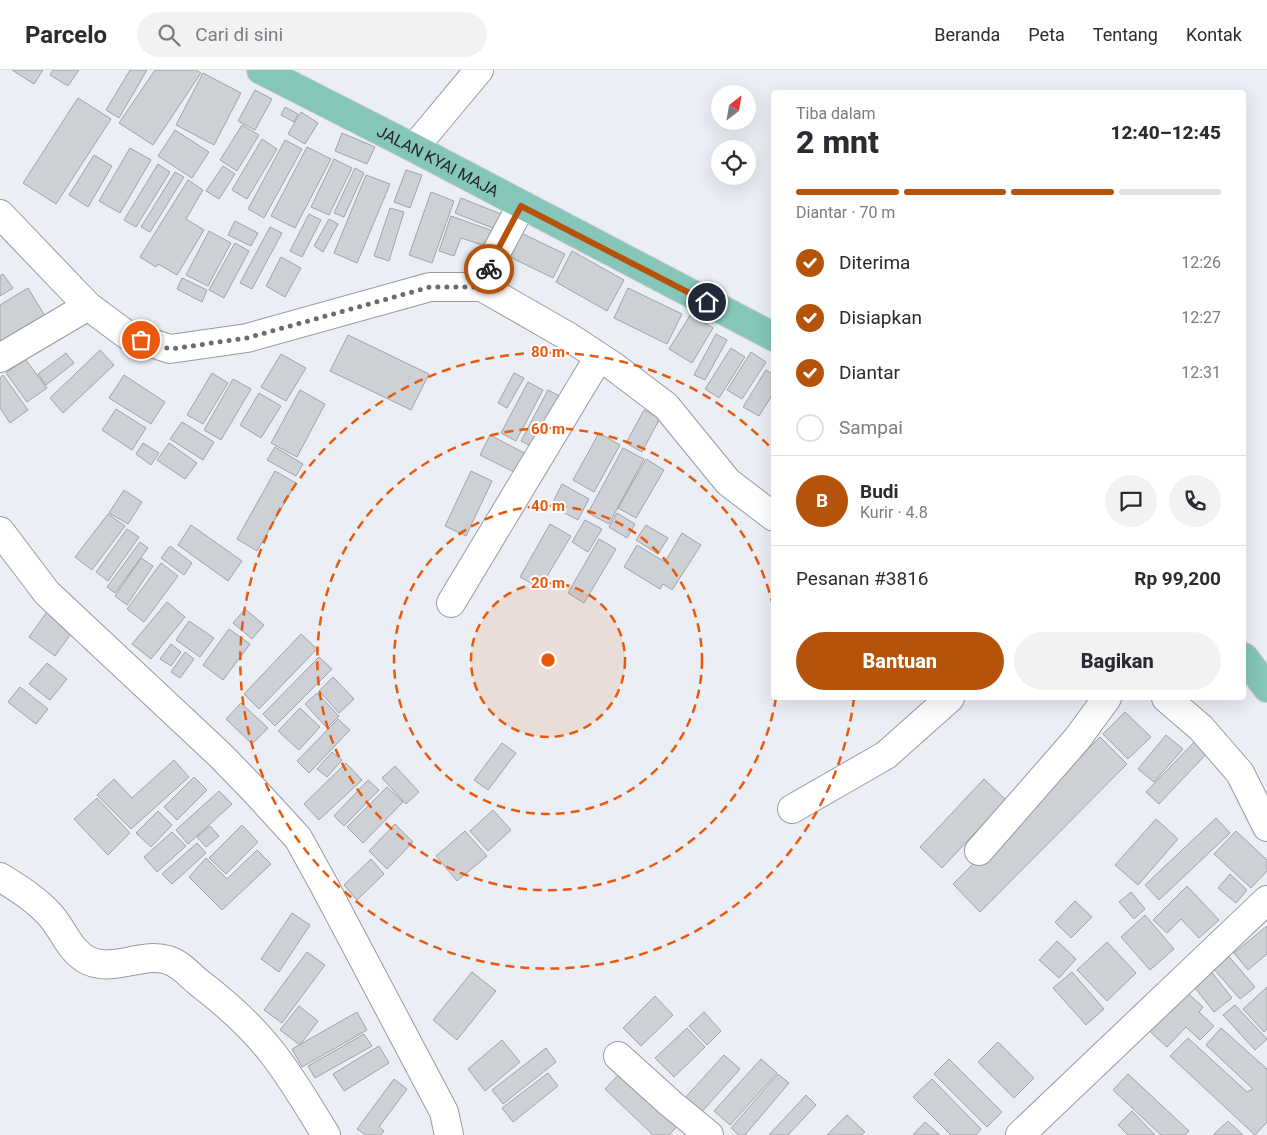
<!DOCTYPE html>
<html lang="id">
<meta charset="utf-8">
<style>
:root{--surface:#fff;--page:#f2f2f3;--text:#2b2b33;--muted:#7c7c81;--line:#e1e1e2;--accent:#b45309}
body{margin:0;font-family:Roboto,sans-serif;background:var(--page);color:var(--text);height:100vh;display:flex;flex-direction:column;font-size:19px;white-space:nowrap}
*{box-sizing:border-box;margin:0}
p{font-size:16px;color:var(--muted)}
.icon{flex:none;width:28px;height:28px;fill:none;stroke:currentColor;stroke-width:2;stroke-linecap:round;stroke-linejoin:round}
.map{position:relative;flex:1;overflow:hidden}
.drawer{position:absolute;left:771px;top:20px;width:475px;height:610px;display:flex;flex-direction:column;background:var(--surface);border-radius:5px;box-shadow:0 5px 20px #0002}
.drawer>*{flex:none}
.needle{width:32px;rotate:31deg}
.controls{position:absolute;left:711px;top:15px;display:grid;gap:10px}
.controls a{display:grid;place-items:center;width:45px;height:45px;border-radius:50%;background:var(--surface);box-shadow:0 5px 20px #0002;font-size:25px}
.pin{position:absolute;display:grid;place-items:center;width:42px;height:42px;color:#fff;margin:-21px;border:2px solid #fff;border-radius:50%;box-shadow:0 1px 5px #0007}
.courier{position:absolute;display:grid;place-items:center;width:50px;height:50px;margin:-25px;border:4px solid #b45309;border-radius:50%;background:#fff;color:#222;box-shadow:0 1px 6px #0007}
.summary em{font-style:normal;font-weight:800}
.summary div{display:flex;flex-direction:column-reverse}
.summary{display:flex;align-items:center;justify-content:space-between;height:85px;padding:0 25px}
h1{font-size:32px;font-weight:800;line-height:38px}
.bar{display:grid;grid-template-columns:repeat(4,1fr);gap:8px 5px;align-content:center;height:60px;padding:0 25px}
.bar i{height:6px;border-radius:4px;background:var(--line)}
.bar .active{background:var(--accent)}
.bar p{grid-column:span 4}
.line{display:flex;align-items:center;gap:12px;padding:0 25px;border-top:1px solid var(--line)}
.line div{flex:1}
.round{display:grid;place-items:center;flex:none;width:52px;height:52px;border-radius:26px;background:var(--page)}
ol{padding:0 25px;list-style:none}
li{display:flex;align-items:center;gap:15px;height:55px}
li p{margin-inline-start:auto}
li .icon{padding:5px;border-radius:50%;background:var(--accent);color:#fff;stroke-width:4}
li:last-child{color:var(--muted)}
li i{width:28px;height:28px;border:2px solid var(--line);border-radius:50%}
.cta{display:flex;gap:10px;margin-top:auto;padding:10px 25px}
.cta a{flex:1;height:58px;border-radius:30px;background:var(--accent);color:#fff;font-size:20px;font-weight:800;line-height:58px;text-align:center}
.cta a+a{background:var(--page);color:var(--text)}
header{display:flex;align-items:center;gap:30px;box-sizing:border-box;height:70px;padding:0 25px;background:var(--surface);border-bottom:1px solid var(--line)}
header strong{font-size:24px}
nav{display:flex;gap:28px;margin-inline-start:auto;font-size:18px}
.search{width:350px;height:45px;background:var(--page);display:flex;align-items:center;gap:12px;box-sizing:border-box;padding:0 18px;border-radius:28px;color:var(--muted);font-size:19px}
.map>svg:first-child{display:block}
.building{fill:#cdd1d6;stroke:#a0a4a9}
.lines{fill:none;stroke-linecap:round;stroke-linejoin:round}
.minor-casing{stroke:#979ba0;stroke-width:30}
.major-casing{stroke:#cacbcb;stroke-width:30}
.minor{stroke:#fff;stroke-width:28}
.major{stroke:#85c6b9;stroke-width:28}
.done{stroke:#696c6f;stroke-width:5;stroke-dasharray:0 9}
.route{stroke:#b45309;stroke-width:6}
.ring{fill:none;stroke:#e8590c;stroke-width:2.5;stroke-dasharray:9 6}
.labels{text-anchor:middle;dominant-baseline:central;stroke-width:4;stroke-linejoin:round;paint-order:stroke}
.street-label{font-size:16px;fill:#232527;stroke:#fff}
.centre{fill:#e8590c;stroke:#fff;stroke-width:2.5}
.ring-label{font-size:15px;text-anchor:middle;font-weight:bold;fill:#e8590c;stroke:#fff;stroke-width:4;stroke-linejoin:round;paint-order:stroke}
</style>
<header>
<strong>Parcelo</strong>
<div class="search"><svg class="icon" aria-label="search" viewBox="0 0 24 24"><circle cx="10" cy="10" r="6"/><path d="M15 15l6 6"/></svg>Cari di sini</div>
<nav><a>Beranda</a><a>Peta</a><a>Tentang</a><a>Kontak</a></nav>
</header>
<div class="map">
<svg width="1267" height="1065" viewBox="0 0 1267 1065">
<rect width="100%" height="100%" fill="#ebeff5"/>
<!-- building -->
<path class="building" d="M12 0H43L34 14Z
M53 0H79L68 16 50 5Z
M130 0H147L119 48 106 40Z
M155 0H196L201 3 153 75 119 53Z
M203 3 241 23 214 75 176 55Z
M255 20 272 29 255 60 238 51Z
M78 28 111 49 56 134 23 113Z
M285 37 298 44 294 52 281 45Z
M301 42 318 53 305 74 288 64Z
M242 55 259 65 237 101 220 90Z
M175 60 209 82 192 108 158 86Z
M342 63 375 77 367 94 335 81Z
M262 69 277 79 247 129 232 120Z
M285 70 302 79 264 148 248 139Z
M307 77 331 89 295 158 271 146Z
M130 78 151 90 120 143 99 131Z
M94 85 112 96 88 137 69 125Z
M334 89 352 98 329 145 311 137Z
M158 94 170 102 136 157 124 150Z
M223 96 235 104 219 129 206 121Z
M355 98 364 103 344 147 334 143Z
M406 100 422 105 410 138 394 132Z
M175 102 184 107 150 162 141 157Z
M366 105 390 114 357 193 334 183Z
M188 110 203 120 186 149 204 160 177 205 158 194 156 197 140 187Z
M431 122 454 131 432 193 409 185Z
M461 128 501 144 495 159 455 143Z
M390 138 404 142 389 191 374 186Z
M309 144 321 150 302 187 290 181Z
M451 146 493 161 488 177 461 168 454 186 439 181Z
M329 149 338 154 323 182 314 176Z
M235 151 258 163 251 176 228 165Z
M270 157 282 163 252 219 240 213Z
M209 161 231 173 208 216 186 205Z
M521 163 565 184 553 208 510 187Z
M235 173 249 181 224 228 209 220Z
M572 181 624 210 607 241 556 212Z
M281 187 301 198 285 227 266 216Z
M3 204 13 218 0 226V206Z
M182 208 207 220 202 232 177 219Z
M28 218 45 246 2 273 0 270V235Z
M628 218 682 244 667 274 614 248Z
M691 244 713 258 692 293 669 279Z
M716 264 727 270 705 310 694 305Z
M348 265 429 304 411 340 330 301Z
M731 278 745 287 719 328 705 319Z
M100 280 114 295 63 343 50 328Z
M751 282 766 292 742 329 727 320Z
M66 283 74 293 46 315 38 304Z
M281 284 306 298 286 331 261 317Z
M25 289 47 318 27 332 6 303Z
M766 300 774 305V322L759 346 743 337Z
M212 303 228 313 203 354 187 345Z
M514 303 524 308 507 338 498 333Z
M3 305 28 340 10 353 0 338V308Z
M124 305 165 332 151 354 109 328Z
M233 309 251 319 221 370 204 360Z
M528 312 543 320 516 371 501 363Z
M300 320 325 334 297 387 271 373Z
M548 320 565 329 539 380 521 371Z
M259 323 281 336 261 368 240 355Z
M116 339 146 358 132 380 102 360Z
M644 340 660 348 642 382 626 373Z
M182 352 214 372 203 390 170 369Z
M599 363 620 375 594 422 573 410Z
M490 365 530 386 520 405 480 385Z
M143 373 159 383 151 395 136 384Z
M169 373 197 393 185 409 157 390Z
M275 377 303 394 296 406 267 390Z
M623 378 644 389 609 454 588 443Z
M646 389 664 400 636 448 618 438Z
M275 401 296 413 257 481 237 469Z
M471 401 492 411 466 466 445 456Z
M562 414 589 429 578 450 551 436Z
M124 420 142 432 128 454 109 443Z
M617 443 635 454 627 468 609 457Z
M108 444 125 456 92 500 75 487Z
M585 450 602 459 588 482 572 472Z
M550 454 571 466 540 518 520 507Z
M191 455 242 491 228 511 178 475Z
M646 455 668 468 658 484 636 470Z
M127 459 139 467 108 511 96 502Z
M682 463 701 475 672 520 663 514 660 519 624 497 637 475 665 492Z
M599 469 616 479 584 533 568 523Z
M140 472 148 478 115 523 107 517Z
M170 476 192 493 184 505 161 488Z
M141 488 153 496 127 535 115 526Z
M161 493 178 506 144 552 127 539Z
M167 532 185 547 151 589 132 574Z
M49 539 75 558 55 586 29 567Z
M245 539 264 555 252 569 233 553Z
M189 551 214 568 200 587 176 570Z
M229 559 250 574 223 610 203 595Z
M301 564 317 579 259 639 244 624Z
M171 574 181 582 171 596 160 589Z
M185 582 194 589 180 608 171 602Z
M319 587 332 599 275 656 263 644Z
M47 593 67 609 50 630 29 614Z
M333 607 354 629 339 643 319 621Z
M20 617 48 639 36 654 8 632Z
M317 623 339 646 327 658 305 634Z
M241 633 268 658 252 674 226 649Z
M300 638 320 657 299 680 278 661Z
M1125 642 1151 667 1128 689 1103 664Z
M338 649 350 660 309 703 297 691Z
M1166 665 1183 679 1154 712 1138 699Z
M1200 666 1212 678 1159 734 1146 722Z
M1100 667 1127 694 980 842 953 814Z
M502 673 516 683 488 720 474 710Z
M332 682 342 690 327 707 317 699Z
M174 690 189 707 131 759 97 725 114 709 132 728Z
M346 693 362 710 319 750 304 734Z
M395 696 419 722 406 734 382 708Z
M194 707 207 720 177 750 164 737Z
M984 709 1006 730 942 798 920 777Z
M368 710 379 720 344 756 334 746Z
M387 717 403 732 363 773 347 757Z
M219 721 232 734 188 774 176 760Z
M97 728 130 763 108 785 74 749Z
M493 740 511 760 488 781 470 761Z
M158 741 172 755 151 777 136 763Z
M1216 748 1230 763 1159 830 1145 815Z
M1156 749 1178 769 1138 815 1115 795Z
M395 754 413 772 387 799 369 781Z
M242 755 258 772 226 804 209 788Z
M210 756 219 766 206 777 197 767Z
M465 761 487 786 457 811 436 786Z
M1236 761 1267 790V801L1251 818 1214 784Z
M172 762 186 776 157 802 144 787Z
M197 773 206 783 172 814 162 804Z
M257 780 271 794 222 840 189 807 206 788 227 809Z
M371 789 384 804 357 830 344 815Z
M1230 804 1247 820 1236 833 1218 818Z
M1187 816 1219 850 1199 868 1181 849 1167 863 1153 850Z
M1131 822 1145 839 1134 849 1119 832Z
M1075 831 1092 847 1071 868 1055 852Z
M292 843 310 855 279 902 261 889Z
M1145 845 1174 879 1150 900 1121 867Z
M1267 856V884L1248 900 1234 883Z
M1057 871 1076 889 1059 908 1039 890Z
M1107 872 1136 903 1107 931 1077 900Z
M307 882 325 895 282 953 264 940Z
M1226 883 1255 917 1240 929 1211 896Z
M1210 900 1232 928 1214 942 1192 914Z
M472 902 496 921 457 970 433 950Z
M1072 902 1104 939 1086 955 1053 918Z
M1267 917V959L1264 962 1243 939Z
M1182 918 1203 937 1199 942 1214 956 1200 970 1186 957 1167 977 1146 958Z
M655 926 673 945 641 976 623 958Z
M1235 935 1267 969 1255 980 1223 945Z
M299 936 318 951 300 975 280 960Z
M357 942 367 960 302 997 292 979Z
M704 942 721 961 707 975 689 956Z
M687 958 705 977 674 1007 655 988Z
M1221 958 1267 999V1052L1255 1065 1170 986 1188 968 1247 1022 1253 1019 1206 975Z
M364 964 372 976 315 1008 308 996Z
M502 970 520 992 485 1021 468 999Z
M998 972 1034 1008 1014 1028 978 992Z
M379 976 389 993 344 1021 333 1004Z
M546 978 556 992 503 1034 492 1020Z
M724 985 740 999 699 1045 683 1030Z
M761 989 777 1003 730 1055 714 1041Z
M949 989 1002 1042 987 1057 934 1004Z
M626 997 683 1050 669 1065H653L605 1019Z
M548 1003 558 1016 513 1052 502 1038Z
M778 1004 789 1013 745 1065H739L731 1058Z
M1128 1004 1189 1061 1185 1065H1161L1113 1020Z
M394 1009 407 1019 379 1057 384 1061 381 1065H366L357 1059Z
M932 1009 981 1059 976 1065H951L913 1027Z
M806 1025 816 1035 788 1065H769Z
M1132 1041 1155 1065H1128L1118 1055Z
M847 1045 865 1062 861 1065H827Z
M1228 1051 1243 1065H1213Z
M925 1052 940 1065H913Z"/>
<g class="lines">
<defs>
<path id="minor" d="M414 78 479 0
M0 144 88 236 127 265 170 279 247 268 430 217H482L569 267 613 296 666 336 728 412 774 447
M482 217 497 181 521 136
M0 288 88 236
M0 461 47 523 220 685 255 721 298 768 324 815 444 1042 449 1065
M451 533 599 287
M1166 628 1201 658 1240 703 1267 757
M792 739 886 685 950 628
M979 781 1077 669 1107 628
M0 807C18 818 37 830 51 846 64 861 70 882 89 891 115 902 142 882 168 890 179 893 190 905 198 912 223 931 250 955 270 980 291 1006 308 1036 326 1065
M618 986 670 1033 709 1065
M1020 1065 1267 830"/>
<g id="major">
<path id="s1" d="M261 0 414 78 774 267"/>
<path d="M1244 587 1267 618"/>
</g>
</defs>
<!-- minor casing -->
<use href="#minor" class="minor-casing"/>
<!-- major casing -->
<use href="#major" class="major-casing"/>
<!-- minor -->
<use href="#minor" class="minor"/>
<!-- major -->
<use href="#major" class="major"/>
</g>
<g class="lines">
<!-- done -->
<path class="done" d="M141 270 170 279 247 268 430 217H482L489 199"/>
<!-- route -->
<path class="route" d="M489 199 497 181 521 136 707 232"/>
</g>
<!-- distance rings -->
<circle cx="548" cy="590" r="77" fill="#e8590c" fill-opacity=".12"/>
<g class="ring">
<circle cx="548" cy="590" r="77"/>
<circle cx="548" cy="590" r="154"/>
<path d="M776 628A231 231 0 1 1 774 540"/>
<path d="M854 628A308 308 0 1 1 773 380"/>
</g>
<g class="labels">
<!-- street labels -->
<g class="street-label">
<text stroke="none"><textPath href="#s1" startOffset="199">JALAN KYAI MAJA</textPath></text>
</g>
</g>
<circle cx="548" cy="590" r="8" class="centre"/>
<g class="ring-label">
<text x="548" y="287">80 m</text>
<text x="548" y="364">60 m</text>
<text x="548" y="441">40 m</text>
<text x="548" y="518">20 m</text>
</g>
</svg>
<div class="controls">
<a><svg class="needle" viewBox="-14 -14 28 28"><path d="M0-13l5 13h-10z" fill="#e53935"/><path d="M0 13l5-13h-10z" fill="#7c7c81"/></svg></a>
<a><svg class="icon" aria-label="locate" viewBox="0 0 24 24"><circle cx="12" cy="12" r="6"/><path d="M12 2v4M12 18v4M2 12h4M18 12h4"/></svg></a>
</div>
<div class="pin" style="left:141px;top:270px;background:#ea580c"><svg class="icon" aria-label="bag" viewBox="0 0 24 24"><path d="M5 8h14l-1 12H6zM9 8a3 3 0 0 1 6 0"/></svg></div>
<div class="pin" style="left:707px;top:232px;background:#1f2937"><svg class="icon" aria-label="home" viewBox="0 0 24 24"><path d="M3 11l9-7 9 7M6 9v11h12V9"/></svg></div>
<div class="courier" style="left:489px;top:199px"><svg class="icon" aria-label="bike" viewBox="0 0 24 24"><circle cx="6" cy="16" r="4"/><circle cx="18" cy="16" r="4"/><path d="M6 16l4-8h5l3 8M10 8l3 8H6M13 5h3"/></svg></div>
<section class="drawer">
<div class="summary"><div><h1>2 mnt</h1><p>Tiba dalam</p></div><em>12:40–12:45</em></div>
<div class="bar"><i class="active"></i><i class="active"></i><i class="active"></i><i></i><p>Diantar · 70 m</p></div>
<ol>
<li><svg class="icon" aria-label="check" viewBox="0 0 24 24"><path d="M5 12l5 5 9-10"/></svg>Diterima<p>12:26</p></li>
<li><svg class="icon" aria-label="check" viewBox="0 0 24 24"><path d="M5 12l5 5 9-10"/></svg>Disiapkan<p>12:27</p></li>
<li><svg class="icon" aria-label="check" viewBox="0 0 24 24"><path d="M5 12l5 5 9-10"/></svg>Diantar<p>12:31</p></li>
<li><i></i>Sampai</li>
</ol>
<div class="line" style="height:90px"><b class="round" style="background:var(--accent);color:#fff">B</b><div><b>Budi</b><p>Kurir · 4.8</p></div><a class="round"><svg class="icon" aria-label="chat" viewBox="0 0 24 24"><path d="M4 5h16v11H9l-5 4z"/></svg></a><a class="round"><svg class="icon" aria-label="phone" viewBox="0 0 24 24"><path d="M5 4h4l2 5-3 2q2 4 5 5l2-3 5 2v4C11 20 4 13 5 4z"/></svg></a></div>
<div class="line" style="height:65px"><div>Pesanan #3816</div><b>Rp 99,200</b></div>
<div class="cta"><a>Bantuan</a><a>Bagikan</a></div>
</section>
</div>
